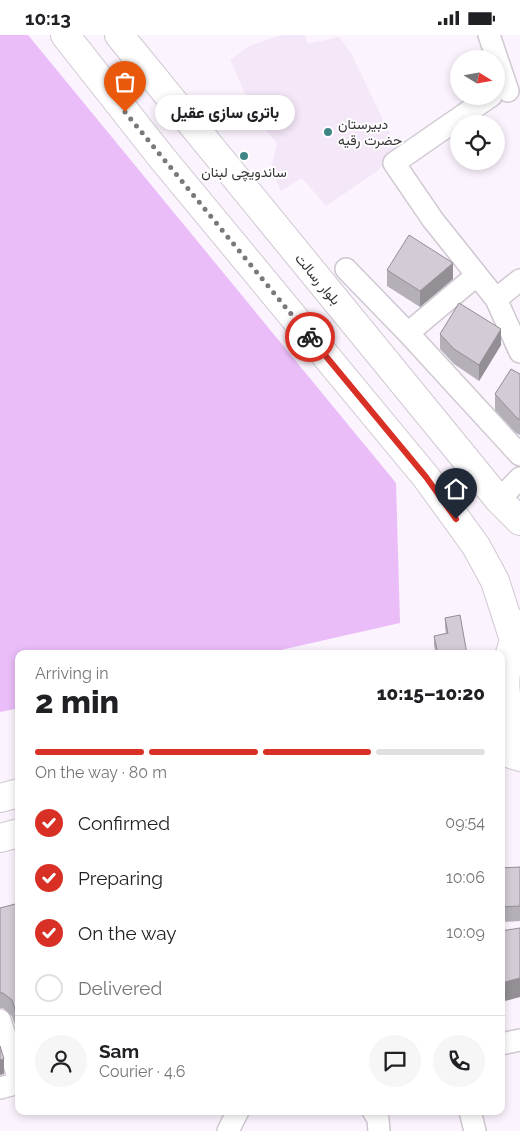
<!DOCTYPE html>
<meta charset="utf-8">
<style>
:root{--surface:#fff;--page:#f6f6f6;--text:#202124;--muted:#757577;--line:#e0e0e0;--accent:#d93025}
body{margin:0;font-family:Raleway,Vazirmatn,sans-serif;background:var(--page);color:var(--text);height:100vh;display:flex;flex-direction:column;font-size:19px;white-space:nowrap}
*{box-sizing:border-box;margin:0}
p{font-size:16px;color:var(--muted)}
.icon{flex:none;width:28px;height:28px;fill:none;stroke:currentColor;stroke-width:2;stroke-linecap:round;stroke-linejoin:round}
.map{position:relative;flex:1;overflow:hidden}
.sheet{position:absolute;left:15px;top:615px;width:490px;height:465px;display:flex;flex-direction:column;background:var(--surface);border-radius:10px;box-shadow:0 2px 8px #0003}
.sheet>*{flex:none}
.needle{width:32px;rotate:101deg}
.tools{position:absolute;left:450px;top:15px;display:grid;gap:10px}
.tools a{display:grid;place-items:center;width:55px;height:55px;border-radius:50%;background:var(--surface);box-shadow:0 2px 8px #0003;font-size:25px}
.pin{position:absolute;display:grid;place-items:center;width:42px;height:42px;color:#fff;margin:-51px -21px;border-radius:50% 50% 50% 0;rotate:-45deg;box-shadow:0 0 5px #0007}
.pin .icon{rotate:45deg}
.courier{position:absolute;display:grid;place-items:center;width:50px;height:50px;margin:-25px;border:4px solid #d93025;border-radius:50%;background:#fff;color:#222;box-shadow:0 1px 6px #0007}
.bubble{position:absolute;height:35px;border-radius:18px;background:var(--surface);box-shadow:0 2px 8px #0003;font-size:16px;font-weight:800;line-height:35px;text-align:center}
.head em{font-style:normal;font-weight:800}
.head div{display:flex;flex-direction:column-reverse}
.head{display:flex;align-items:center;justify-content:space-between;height:85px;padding:0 20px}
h1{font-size:32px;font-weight:800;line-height:38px}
.bar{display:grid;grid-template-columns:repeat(4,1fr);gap:8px 5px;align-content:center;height:60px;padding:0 20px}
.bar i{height:6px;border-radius:4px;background:var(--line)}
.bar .selected{background:var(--accent)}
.bar p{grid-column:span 4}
.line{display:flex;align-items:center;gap:12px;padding:0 20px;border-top:1px solid var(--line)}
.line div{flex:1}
.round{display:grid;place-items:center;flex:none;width:52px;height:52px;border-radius:26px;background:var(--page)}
ol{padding:0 20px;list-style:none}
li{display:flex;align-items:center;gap:15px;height:55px}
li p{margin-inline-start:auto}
li .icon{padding:5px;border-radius:50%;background:var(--accent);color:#fff;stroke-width:4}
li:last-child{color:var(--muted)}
li i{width:28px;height:28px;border:2px solid var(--line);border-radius:50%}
.status{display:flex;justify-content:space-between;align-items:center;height:35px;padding:0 25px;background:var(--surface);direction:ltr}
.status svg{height:14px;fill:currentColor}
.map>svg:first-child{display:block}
.built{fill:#f4e7f8}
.green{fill:#eabdf8}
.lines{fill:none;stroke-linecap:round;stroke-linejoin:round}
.minor-casing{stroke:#cfc8d1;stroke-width:24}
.secondary-casing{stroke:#cfc8d1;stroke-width:30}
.primary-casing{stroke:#cfc8d1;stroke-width:30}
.minor{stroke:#fff;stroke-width:21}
.secondary{stroke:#fff;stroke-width:28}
.primary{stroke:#fff;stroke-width:28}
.wall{fill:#b5afb7}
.shaded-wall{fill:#948e95}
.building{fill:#d3cbd5;stroke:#948e95}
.done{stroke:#7c777d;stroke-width:5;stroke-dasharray:0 9}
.route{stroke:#d93025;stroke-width:6}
.poi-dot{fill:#3e8686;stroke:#fff;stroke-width:2}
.labels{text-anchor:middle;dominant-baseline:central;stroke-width:4;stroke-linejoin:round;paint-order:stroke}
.poi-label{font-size:14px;fill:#373438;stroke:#fff;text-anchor:start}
.street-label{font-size:14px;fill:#373438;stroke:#fff}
</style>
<div class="status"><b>10:13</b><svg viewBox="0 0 49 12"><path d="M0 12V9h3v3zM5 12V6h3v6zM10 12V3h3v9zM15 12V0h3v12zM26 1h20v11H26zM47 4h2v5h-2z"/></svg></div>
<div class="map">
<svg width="520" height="1096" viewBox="0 0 520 1096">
<rect width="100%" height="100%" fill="#fbf3fd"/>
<!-- built -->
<path class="built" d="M282 0H305L308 9 339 2 351 18 398 116 376 137 326 171 302 143 281 156 271 134 277 108 257 85 230 25 249 11Z"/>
<!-- green -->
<path class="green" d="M0 0H28L396 448 400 588 263 619H19V673L0 677Z"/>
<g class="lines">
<defs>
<path id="minor" d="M489 0 508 56
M491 61 394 128 433 185 496 264 520 317
M346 234 408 298
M477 240 408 298 520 420
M496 264 520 245
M499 465 520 443
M0 985 19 1045
M501 1009 520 1005
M0 1053 19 1048
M373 1076 378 1084 379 1096
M470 1076 475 1096
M228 1096 238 1076"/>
<path id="secondary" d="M501 716 520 722
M0 763 19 758
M0 803 19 798"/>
<path id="primary" d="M65 0 162 123 426 442 476 511 495 546 514 605
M119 0 499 465 520 486
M520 589C503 634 498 657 520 703"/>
</defs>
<!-- minor casing -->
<use href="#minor" class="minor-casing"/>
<!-- secondary casing -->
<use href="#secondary" class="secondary-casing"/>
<!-- primary casing -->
<use href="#primary" class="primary-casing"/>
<!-- minor -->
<use href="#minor" class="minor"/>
<!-- secondary -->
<use href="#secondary" class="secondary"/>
<!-- primary -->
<use href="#primary" class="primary"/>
</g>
<!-- wall -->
<path class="wall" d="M387 235 453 244 420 272 387 251Z
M440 299 501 310 479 346 454 329 440 314Z
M520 339V400L516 398 495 375V359Z
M445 583 467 619H436L434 611V601L446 599 445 592Z
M520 832V886L501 887V833Z
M19 868V1002L12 981 3 973H0V873Z"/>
<!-- shaded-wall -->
<path class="shaded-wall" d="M453 228V244L420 272V256Z
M501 294V310L479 346V330Z
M520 943V962L501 967V948Z
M4 1024V1039L0 1040V1025Z"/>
<!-- building -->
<path class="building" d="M409 200 453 228 420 256 387 235Z
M459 268 501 294 479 330 454 314 440 299Z
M511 334 520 339V385L516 382 495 359Z
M460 580 467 619H438L434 601 448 598 445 583Z
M520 832V871L501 872V833Z
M19 868V987L12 965 3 958H0V873Z
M520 893V943L501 948V896Z
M0 1011 4 1024 0 1025Z"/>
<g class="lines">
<!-- done -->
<path class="done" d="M125 77 310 302"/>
<!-- route -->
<path class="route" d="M310 302 426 442 456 484"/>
</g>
<!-- markers -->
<g class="poi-dot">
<circle cx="328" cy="97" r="5"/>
<circle cx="244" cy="121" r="5"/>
</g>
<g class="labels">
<!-- poi labels -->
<g class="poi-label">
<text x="338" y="89">دبیرستان<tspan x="338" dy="16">حضرت رقیه</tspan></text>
<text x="244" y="137" text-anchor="middle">ساندویچی لبنان</text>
</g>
<!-- street labels -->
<g class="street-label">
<text transform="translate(318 244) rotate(50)">بلوار رسالت</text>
</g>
</g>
</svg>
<div class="tools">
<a><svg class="needle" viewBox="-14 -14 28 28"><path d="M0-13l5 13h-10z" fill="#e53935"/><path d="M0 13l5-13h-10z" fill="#757577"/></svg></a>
<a><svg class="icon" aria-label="locate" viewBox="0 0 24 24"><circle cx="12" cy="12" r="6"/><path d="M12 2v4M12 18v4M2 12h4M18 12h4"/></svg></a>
</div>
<div class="pin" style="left:125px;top:77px;background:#ea580c"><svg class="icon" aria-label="bag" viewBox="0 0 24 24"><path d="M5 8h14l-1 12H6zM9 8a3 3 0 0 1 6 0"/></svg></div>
<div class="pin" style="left:456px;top:484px;background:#1f2937"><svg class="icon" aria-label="home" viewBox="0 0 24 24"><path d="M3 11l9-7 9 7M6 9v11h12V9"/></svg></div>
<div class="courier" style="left:310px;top:302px"><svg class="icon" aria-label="bike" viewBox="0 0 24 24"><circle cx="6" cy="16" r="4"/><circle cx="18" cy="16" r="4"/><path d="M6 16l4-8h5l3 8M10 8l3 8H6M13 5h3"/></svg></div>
<div class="bubble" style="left:155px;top:60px;width:140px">باتری سازی عقیل</div>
<section class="sheet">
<div class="head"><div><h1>2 min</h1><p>Arriving in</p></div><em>10:15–10:20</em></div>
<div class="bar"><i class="selected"></i><i class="selected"></i><i class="selected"></i><i></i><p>On the way · 80 m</p></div>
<ol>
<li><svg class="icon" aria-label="check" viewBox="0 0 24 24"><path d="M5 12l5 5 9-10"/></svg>Confirmed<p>09:54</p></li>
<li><svg class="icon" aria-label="check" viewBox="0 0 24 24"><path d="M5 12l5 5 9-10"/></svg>Preparing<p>10:06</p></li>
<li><svg class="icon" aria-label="check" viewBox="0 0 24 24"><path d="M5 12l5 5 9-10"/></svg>On the way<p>10:09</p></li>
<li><i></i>Delivered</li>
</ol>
<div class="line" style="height:90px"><a class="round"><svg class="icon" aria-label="person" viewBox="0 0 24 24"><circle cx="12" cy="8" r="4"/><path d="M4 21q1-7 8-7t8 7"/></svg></a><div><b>Sam</b><p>Courier · 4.6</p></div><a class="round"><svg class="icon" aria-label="chat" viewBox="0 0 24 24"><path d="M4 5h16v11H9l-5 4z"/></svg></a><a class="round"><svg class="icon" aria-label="phone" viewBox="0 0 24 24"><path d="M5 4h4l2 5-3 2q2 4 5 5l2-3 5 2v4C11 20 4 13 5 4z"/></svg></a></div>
</section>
</div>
